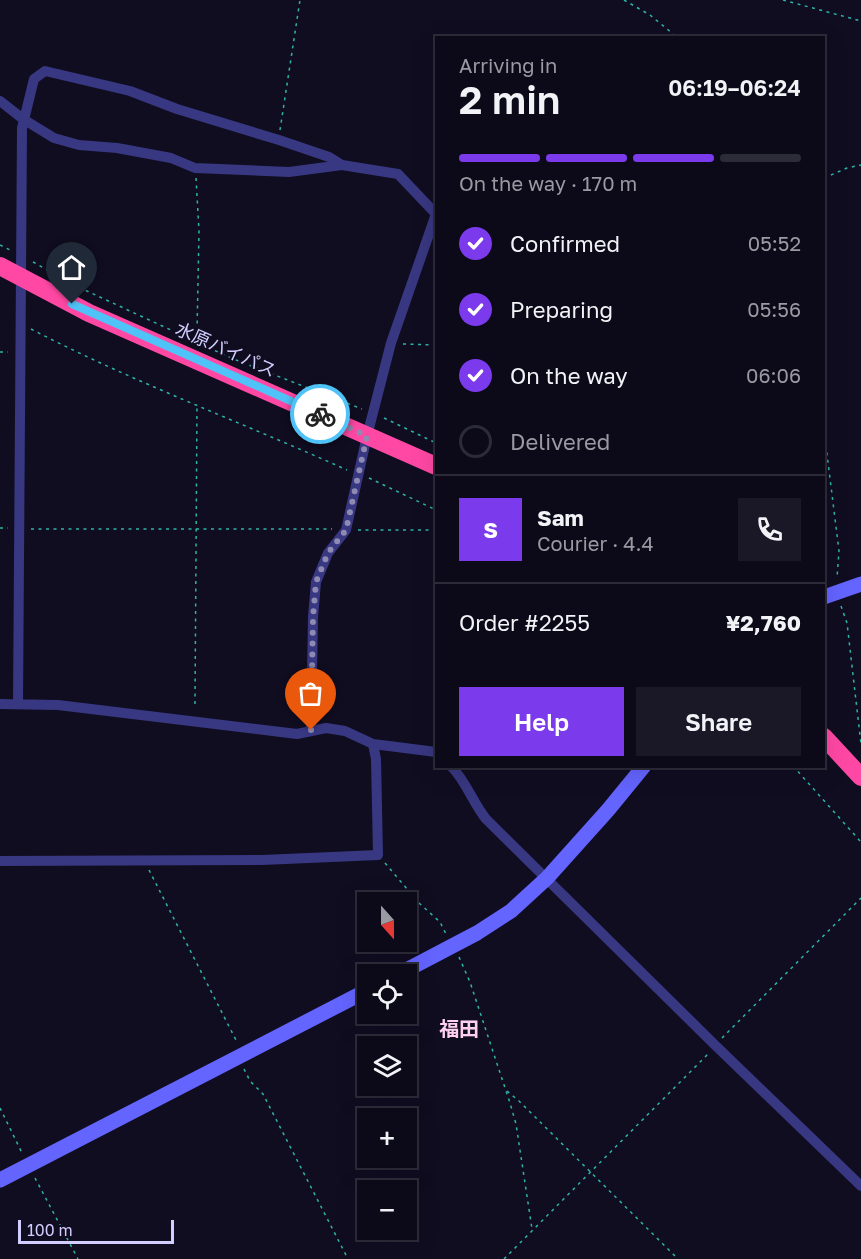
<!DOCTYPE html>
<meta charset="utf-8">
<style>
:root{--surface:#0c0a19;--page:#1a1826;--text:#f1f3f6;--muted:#9a9aa2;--line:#2c2b38;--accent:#7c3aed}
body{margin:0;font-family:"Golos Text","Noto Sans JP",sans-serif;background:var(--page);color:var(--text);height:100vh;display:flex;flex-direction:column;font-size:22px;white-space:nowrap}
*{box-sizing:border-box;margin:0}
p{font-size:20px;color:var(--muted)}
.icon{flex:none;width:33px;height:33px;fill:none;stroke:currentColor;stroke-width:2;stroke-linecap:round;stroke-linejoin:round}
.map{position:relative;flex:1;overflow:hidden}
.details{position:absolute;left:435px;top:36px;width:390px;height:732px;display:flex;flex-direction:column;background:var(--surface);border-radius:0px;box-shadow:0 6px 24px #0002,0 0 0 2px var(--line)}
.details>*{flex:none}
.needle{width:39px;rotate:159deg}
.controls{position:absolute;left:357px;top:892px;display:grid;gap:12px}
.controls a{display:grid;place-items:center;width:60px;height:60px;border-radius:0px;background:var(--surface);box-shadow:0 6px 24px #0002,0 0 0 2px var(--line);font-size:30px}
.scale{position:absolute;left:18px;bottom:15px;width:156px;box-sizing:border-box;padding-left:6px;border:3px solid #d2cdff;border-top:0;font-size:16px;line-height:21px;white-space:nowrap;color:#d2cdff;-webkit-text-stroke:4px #100d21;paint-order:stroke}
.pin{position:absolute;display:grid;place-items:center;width:51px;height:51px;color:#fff;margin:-62px -26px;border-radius:50% 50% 50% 0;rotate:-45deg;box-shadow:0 0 6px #0007}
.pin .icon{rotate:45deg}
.courier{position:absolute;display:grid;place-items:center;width:60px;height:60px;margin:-30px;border:4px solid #4fc3f7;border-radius:50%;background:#fff;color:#222;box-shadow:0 2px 8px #0007}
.summary em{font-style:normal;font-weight:600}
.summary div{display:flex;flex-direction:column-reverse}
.summary{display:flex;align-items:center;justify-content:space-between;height:102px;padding:0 24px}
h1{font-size:39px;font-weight:600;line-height:45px}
.bar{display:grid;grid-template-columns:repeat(4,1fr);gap:9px 6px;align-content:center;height:72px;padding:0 24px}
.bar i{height:8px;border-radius:4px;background:var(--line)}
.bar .active{background:var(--accent)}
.bar p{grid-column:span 4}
.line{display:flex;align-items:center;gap:15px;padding:0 24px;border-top:2px solid var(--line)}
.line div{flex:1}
.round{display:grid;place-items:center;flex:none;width:63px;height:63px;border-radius:0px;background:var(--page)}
ol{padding:0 24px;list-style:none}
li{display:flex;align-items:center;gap:18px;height:66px}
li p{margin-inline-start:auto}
li .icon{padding:6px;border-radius:50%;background:var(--accent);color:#fff;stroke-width:4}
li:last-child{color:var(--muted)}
li i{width:33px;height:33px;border:3px solid var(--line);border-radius:50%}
.action{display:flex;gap:12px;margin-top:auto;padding:12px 24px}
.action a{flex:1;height:69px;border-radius:0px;background:var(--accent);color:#fff;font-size:24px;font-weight:600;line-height:69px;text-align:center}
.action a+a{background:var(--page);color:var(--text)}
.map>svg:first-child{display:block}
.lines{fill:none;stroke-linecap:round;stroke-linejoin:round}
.path{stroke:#2db4a8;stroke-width:1.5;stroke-dasharray:3 4.5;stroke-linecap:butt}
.street{stroke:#383781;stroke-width:10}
.secondary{stroke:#6464ff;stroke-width:15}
.highway{stroke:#ff48a4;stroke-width:18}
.done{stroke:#8e8ab1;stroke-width:6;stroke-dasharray:0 10.8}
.route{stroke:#4fc3f7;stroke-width:8}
.labels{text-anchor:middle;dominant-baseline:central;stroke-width:5;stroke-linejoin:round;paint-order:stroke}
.street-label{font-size:18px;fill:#d2cdff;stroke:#100d21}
.neighbourhood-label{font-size:20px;font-weight:bold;fill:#ffcfef;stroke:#100d21}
</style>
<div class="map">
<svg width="861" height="1259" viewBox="0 0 861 1259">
<rect width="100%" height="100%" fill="#100d21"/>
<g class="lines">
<!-- path -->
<path class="path" d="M624 0 650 15 678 38
M783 0 861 21
M280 130 300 0
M196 178 199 231 197 332
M824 178 847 168 861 165
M0 245 10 250
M33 262 74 285 231 358 362 409
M31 329C133 382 243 423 347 470
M403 344 436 345
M0 352H8
M384 418 436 443
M824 430 839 551 837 578
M369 478 436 510
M0 528H8
M31 529H332
M358 530H436
M841 606 847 623 861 744
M195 704 197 405
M793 766 861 842
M385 863 419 903 440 922 446 934
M149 870 237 1042
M459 957 470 982 510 1103 516 1124 532 1229
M722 1038 861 898
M244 1069 250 1081 263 1094 348 1259
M507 1091 519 1101 678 1259
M0 1108 23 1155
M35 1178 78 1259
M504 1259 709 1053"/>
<!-- street -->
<path class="street" d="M0 101 23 119 54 138 79 145 117 148 171 158 195 168 289 172 342 165 398 174 436 214
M0 704 58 705 297 734 326 728 345 731 373 744 436 752
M18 704 22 128 34 79 45 71 130 91 177 109 279 140 329 157 342 165
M311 730 313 617 316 582 328 553 346 530 367 436 391 343 436 214
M451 766C466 781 473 803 486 819L716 1046 861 1186
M0 861 262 860 378 855 376 759 373 744"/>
<!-- secondary -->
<path class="secondary" d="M824 597 861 584
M397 975 477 933 511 911 547 878 608 810 644 766
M0 1180 368 990"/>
<!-- highway -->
<path class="highway" d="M0 266 89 313 436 466
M824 737 861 777"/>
</g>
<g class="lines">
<!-- done -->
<path class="done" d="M311 730 313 617 316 582 328 553 346 530 367 436 320 414"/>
<!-- route -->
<path class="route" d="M72 304 320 414"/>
</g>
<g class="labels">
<!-- street labels -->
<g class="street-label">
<text transform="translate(226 349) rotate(24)">水原バイパス</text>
</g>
<!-- neighbourhood labels -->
<g class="neighbourhood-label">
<text x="459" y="1028">福田</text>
</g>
</g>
</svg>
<div class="controls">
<a><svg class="needle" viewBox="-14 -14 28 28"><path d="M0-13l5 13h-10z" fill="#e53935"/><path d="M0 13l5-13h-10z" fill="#9a9aa2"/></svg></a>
<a><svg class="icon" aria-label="locate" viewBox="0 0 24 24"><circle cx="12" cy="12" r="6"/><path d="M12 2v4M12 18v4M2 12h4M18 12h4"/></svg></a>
<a><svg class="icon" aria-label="layers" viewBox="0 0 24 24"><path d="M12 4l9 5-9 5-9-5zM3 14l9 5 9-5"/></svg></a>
<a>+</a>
<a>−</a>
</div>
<div class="scale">100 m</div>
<div class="pin" style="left:311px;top:730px;background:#ea580c"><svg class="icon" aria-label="bag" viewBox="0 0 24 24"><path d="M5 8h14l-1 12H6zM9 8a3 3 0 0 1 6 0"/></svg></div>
<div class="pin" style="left:72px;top:304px;background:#1f2937"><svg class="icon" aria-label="home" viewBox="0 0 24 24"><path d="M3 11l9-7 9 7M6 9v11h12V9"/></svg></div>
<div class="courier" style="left:320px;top:414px"><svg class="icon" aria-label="bike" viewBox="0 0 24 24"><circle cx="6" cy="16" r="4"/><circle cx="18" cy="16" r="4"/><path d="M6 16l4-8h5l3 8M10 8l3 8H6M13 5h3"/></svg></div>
<section class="details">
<div class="summary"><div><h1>2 min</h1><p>Arriving in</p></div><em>06:19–06:24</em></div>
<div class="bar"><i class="active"></i><i class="active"></i><i class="active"></i><i></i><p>On the way · 170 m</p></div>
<ol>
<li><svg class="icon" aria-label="check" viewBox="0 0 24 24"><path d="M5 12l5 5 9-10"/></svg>Confirmed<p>05:52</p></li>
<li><svg class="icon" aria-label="check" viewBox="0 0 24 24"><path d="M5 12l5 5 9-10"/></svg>Preparing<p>05:56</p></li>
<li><svg class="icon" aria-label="check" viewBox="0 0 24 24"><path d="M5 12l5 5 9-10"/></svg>On the way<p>06:06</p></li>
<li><i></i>Delivered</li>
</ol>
<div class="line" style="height:108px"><b class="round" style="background:var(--accent);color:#fff">S</b><div><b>Sam</b><p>Courier · 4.4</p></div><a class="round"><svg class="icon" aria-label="phone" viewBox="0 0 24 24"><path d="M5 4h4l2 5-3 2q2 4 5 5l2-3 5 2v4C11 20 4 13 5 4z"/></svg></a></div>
<div class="line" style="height:78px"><div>Order #2255</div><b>¥2,760</b></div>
<div class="action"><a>Help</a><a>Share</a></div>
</section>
</div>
